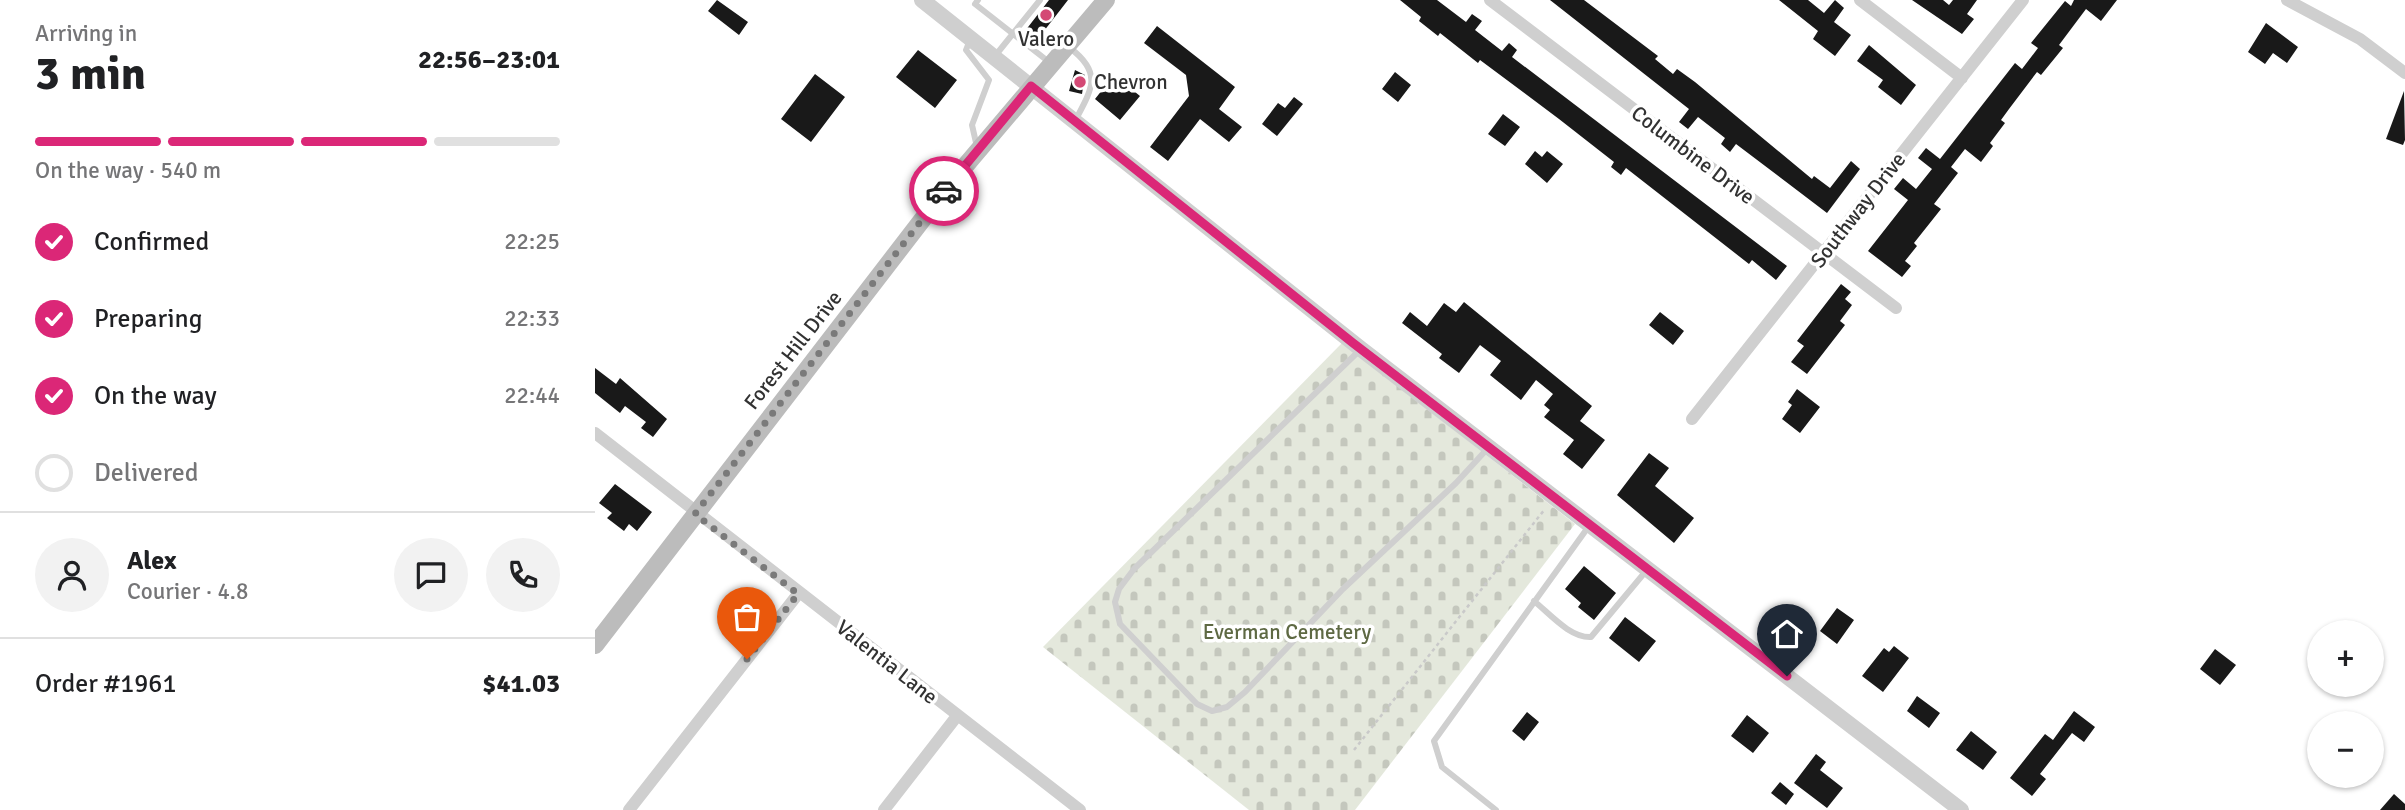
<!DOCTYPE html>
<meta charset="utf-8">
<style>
:root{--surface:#fff;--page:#f2f2f2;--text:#202124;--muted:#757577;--line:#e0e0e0;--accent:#db2777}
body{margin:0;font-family:Signika,sans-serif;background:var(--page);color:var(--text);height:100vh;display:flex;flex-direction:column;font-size:26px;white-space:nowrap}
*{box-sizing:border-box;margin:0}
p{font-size:23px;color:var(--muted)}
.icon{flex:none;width:38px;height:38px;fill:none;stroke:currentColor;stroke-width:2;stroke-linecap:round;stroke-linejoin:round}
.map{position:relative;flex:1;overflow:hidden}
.drawer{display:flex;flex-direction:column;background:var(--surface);width:595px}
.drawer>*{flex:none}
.fabs{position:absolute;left:1712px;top:620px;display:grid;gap:14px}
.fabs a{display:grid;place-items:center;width:77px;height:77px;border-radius:50%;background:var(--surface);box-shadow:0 2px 5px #0004;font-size:35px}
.pin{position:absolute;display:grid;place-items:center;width:60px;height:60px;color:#fff;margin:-72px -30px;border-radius:50% 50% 50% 0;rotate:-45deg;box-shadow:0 0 7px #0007}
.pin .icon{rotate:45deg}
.courier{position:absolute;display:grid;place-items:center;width:70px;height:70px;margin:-35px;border:5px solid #db2777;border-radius:50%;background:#fff;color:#222;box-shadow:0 2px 9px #0007}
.overview em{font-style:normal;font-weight:700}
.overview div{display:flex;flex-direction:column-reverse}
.overview{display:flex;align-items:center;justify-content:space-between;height:119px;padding:0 35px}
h1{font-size:46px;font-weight:700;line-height:52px}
.bar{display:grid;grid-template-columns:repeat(4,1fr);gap:10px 7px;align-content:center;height:84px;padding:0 35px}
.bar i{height:9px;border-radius:5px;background:var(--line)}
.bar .active{background:var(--accent)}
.bar p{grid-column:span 4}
.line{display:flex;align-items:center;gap:18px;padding:0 35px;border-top:2px solid var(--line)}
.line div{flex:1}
.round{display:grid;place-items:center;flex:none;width:74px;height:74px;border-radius:37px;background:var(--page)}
ol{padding:0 35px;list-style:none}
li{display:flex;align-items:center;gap:21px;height:77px}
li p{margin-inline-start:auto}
li .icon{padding:7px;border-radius:50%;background:var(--accent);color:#fff;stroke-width:4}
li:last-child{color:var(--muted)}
li i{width:38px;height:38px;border:4px solid var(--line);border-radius:50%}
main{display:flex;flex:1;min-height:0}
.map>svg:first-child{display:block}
.cemetery{fill:url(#cemetery-stones)}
.building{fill:#191919}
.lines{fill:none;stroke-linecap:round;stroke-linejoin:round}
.path{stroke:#c9c9c9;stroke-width:2.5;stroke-dasharray:3.5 3.5;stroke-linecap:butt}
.service{stroke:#cfcfcf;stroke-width:6}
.minor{stroke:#cfcfcf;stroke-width:12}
.tertiary{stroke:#cfcfcf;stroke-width:16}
.secondary{stroke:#bcbcbc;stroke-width:18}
.done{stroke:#7a7a7a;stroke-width:7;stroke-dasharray:0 12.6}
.route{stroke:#db2777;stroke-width:9}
.poi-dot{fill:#d44975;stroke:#fff;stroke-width:2.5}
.labels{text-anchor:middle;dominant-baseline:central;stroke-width:7;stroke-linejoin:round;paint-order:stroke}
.poi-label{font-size:21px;fill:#323232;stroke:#fff}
.street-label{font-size:21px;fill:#323232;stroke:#fff}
.park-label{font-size:21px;fill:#5e6943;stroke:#fff}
</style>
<main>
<section class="drawer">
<div class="overview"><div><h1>3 min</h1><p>Arriving in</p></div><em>22:56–23:01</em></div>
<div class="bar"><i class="active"></i><i class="active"></i><i class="active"></i><i></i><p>On the way · 540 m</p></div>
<ol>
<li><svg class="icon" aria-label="check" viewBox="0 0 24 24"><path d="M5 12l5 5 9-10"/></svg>Confirmed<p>22:25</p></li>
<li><svg class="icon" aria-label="check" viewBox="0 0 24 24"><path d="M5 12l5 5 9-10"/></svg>Preparing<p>22:33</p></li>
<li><svg class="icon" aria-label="check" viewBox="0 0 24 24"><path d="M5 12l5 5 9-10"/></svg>On the way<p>22:44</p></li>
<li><i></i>Delivered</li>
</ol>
<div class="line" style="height:126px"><a class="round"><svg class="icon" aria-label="person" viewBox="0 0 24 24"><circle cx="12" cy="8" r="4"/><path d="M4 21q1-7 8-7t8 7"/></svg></a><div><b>Alex</b><p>Courier · 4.8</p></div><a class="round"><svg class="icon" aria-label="chat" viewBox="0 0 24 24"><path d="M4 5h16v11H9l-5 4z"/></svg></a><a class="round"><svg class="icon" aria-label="phone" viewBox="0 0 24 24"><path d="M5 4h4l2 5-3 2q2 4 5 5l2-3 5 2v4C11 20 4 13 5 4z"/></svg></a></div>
<div class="line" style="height:91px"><div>Order #1961</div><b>$41.03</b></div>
</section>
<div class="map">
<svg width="1810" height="810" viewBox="0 0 1810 810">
<defs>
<pattern id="cemetery-stones" width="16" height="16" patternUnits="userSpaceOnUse" patternTransform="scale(1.75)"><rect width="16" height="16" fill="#e4e8dc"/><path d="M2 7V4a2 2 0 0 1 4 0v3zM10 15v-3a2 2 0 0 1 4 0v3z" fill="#c4c7bd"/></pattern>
</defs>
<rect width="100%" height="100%" fill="#fff"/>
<!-- cemetery -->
<path class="cemetery" d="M747 343 980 524 760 810H654L448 647Z"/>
<!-- building -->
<path class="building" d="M122 0 153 22 144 35 113 11Z
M454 0H473L442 40 430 31Z
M805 0H842L871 22 877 14 887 21 880 30 907 51 914 43 922 50 917 57 1192 266 1181 280 1157 260 1154 264 1031 168 1026 175 1016 167 1019 162 964 119 885 60 883 63 845 33 843 36 824 21 826 17Z
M955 0H989L1063 56 1060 59 1078 74 1082 69 1100 82 1217 179 1219 176 1235 188 1256 161 1265 169 1232 213 1141 144 1135 152 1126 144 1130 138 1103 117 1093 129 1084 122 1094 109Z
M1184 0H1213L1229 13 1240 0 1249 8 1239 22 1256 35 1240 56 1218 39 1223 31Z
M1317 0H1348L1354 5 1358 0H1382L1372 14 1379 19 1367 34Z
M1479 0H1522L1506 21 1491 9 1464 45 1468 48 1446 75 1442 72 1414 109 1406 120 1410 123 1395 143 1398 146 1386 162 1370 149 1356 167 1363 173 1339 204 1346 209 1319 243 1322 246 1310 261 1316 266 1307 277 1273 251 1313 200 1299 189 1308 178 1321 189 1337 169 1323 158 1331 148 1345 159 1420 63 1427 69 1443 48 1436 43 1470 1 1476 6Z
M1671 23 1703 47 1692 63 1678 53 1670 64 1653 52Z
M562 26 640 87 624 109 647 127 634 142 605 119 573 161 555 147 594 96 591 75 549 43Z
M1274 45 1321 85 1306 105 1283 87 1288 80 1262 61Z
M323 50 362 80 340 108 301 77Z
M480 70 490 75 487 94 474 91Z
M800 72 816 85 803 102 787 89Z
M220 74 250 97 216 142 186 119Z
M519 75 545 96 525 120 500 99Z
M1809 91 1810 140 1808 145 1791 139Z
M699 97 708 104 682 136 667 124 683 103 690 108Z
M908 114 925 127 910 146 893 134Z
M940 151 947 157 952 151 968 164 952 183 930 164Z
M1246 284 1256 292 1250 299 1257 305 1245 321 1250 325 1212 374 1196 362 1209 346 1202 341Z
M869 302 997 406 985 421 1010 440 987 469 968 454 979 440 949 417 955 410 949 405 958 394 941 380 926 400 895 375 906 361 885 345 864 373 844 358 847 354 807 323 815 312 832 326 849 303 861 312Z
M1065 312 1089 331 1078 345 1054 325Z
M0 368 21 384 25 378 72 419 58 437 46 428 51 422 30 406 25 413 0 393Z
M1202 389 1225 407 1205 433 1187 419 1197 405 1193 402Z
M1054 453 1074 468 1060 486 1099 518 1079 543 1022 495Z
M20 484 57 512 42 531 34 524 29 531 12 518 17 513 4 503Z
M989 566 1021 593 999 620 983 607 986 603 970 589Z
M1242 608 1259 620 1242 644 1225 631Z
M1030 617 1061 641 1044 662 1014 638Z
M1299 646 1314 658 1288 692 1267 676 1289 648 1294 652Z
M1620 649 1641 665 1625 685 1605 669Z
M1322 696 1345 713 1334 728 1312 711Z
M1479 711 1500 727 1489 742 1477 733 1445 774 1451 779 1437 796 1415 778 1450 734 1458 740Z
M932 712 944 722 929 741 917 731Z
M1152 715 1174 733 1158 753 1136 736Z
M1376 731 1402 752 1388 770 1361 750Z
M1221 754 1231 762 1225 770 1248 788 1232 808 1199 783Z
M1185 782 1199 794 1191 805 1176 793Z
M1799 794 1810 804V810H1785Z"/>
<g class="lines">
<!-- path -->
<path class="path" d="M759 750 950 509"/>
<!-- service -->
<path class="service" d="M383 0 380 4 454 62
M375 40 371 50 394 80 377 125 382 147
M475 48C508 73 497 89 480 121
M400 56 445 0
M766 349 539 569 524 589 520 602 525 624 602 704 617 711 632 707 650 692 748 589 861 483 893 448
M939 601C955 614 975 638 996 637L1051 571
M901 810 847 767 839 741 994 526"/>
<!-- minor -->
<path class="minor" d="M895 0 1301 308
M1265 0 1367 78
M1692 0 1765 39 1810 73
M1097 419 1428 0
M0 433 485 810
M34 810 203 594
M289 810 362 716"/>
<!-- tertiary -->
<path class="tertiary" d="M327 0 766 349 1366 810"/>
<!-- secondary -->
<path class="secondary" d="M0 645 354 185 511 0"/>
</g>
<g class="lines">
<!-- done -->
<path class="done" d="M152 659 203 594 100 514 349 191"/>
<!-- route -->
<path class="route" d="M349 191 436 86 758 343 1192 676"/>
</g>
<!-- markers -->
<g class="poi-dot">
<circle cx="451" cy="15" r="7"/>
<circle cx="485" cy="82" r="7"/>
</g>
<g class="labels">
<!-- poi labels -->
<g class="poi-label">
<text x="451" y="39">Valero</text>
<text x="499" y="82" text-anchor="start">Chevron</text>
</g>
<!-- street labels -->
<g class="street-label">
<text transform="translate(1098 155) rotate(37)">Columbine Drive</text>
<text transform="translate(1263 210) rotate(-52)">Southway Drive</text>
<text transform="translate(198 350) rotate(-52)">Forest Hill Drive</text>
<text transform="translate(292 662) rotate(38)">Valentia Lane</text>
</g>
<!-- park labels -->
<g class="park-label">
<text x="692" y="632">Everman Cemetery</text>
</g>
</g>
</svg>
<div class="fabs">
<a>+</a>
<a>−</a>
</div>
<div class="pin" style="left:152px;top:659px;background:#ea580c"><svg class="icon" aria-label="bag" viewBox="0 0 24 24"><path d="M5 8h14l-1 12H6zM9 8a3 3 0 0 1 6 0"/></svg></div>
<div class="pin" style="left:1192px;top:676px;background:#1f2937"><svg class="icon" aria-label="home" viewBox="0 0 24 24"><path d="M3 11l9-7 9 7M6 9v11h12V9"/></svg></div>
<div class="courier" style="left:349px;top:191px"><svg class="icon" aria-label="car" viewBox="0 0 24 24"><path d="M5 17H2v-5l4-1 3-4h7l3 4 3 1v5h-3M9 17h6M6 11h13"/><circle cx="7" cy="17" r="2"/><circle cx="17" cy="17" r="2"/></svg></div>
</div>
</main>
